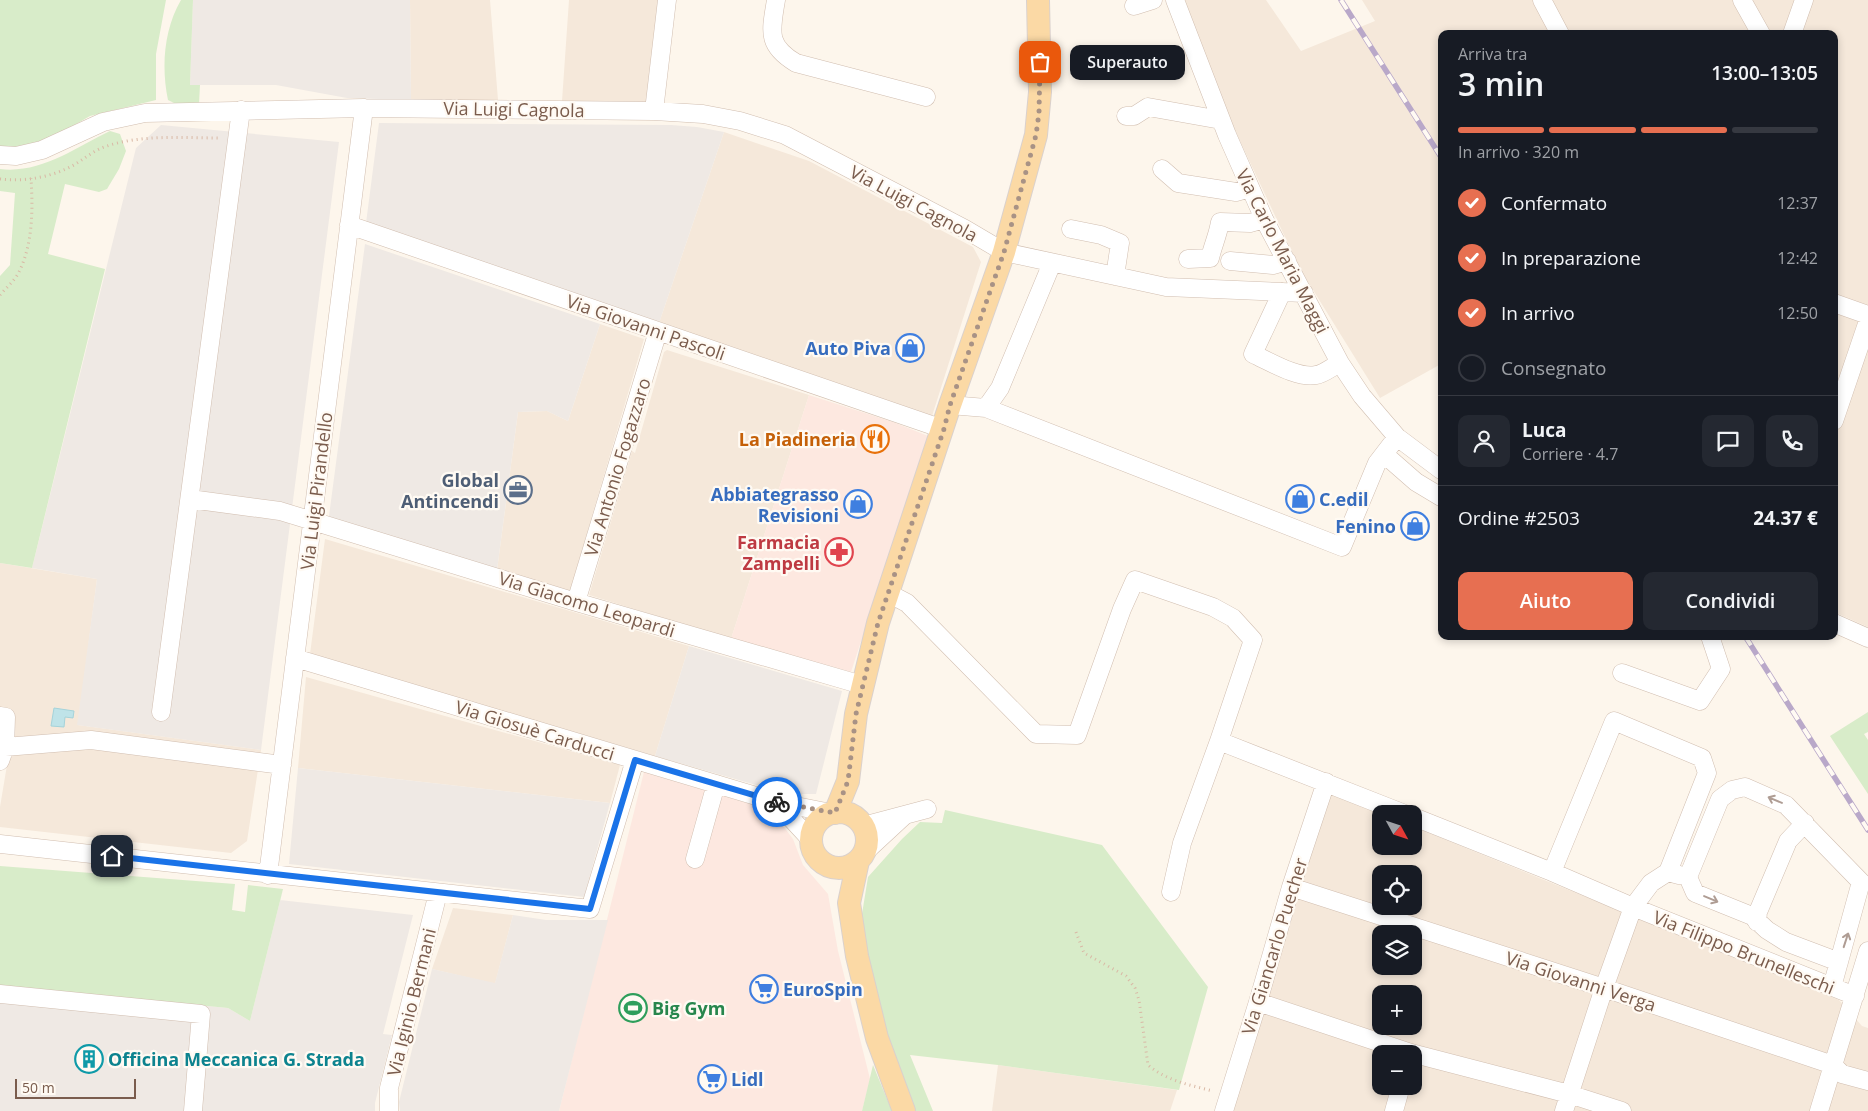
<!DOCTYPE html>
<html lang="it">
<meta charset="utf-8">
<style>
:root{--surface:#171b24;--page:#242831;--text:#f1f3f6;--muted:#9ea1a6;--line:#363941;--accent:#e76f51}
body{margin:0;font-family:"Open Sans",sans-serif;background:var(--page);color:var(--text);height:100vh;display:flex;flex-direction:column;font-size:19px;white-space:nowrap}
*{box-sizing:border-box;margin:0}
p{font-size:16px;color:var(--muted)}
.icon{flex:none;width:28px;height:28px;fill:none;stroke:currentColor;stroke-width:2;stroke-linecap:round;stroke-linejoin:round}
.map{position:relative;flex:1;overflow:hidden}
.drawer{position:absolute;left:1438px;top:30px;width:400px;height:610px;display:flex;flex-direction:column;background:var(--surface);border-radius:10px;box-shadow:0 2px 8px #0003}
.drawer>*{flex:none}
.needle{width:32px;rotate:130deg}
.tools{position:absolute;left:1372px;top:805px;display:grid;gap:10px}
.tools a{display:grid;place-items:center;width:50px;height:50px;border-radius:10px;background:var(--surface);box-shadow:0 2px 8px #0003;font-size:25px}
.scale{position:absolute;left:15px;bottom:12px;width:121px;box-sizing:border-box;padding-left:5px;border:2px solid #7a5c4d;border-top:0;font-size:14px;line-height:18px;white-space:nowrap;color:#7a5c4d;-webkit-text-stroke:4px #fffaf3;paint-order:stroke}
.pin{position:absolute;display:grid;place-items:center;width:42px;height:42px;color:#fff;margin:-21px;border-radius:10px;box-shadow:0 2px 8px #0006}
.courier{position:absolute;display:grid;place-items:center;width:50px;height:50px;margin:-25px;border:4px solid #1a73e8;border-radius:50%;background:#fff;color:#222;box-shadow:0 1px 6px #0007}
.bubble{position:absolute;height:35px;border-radius:10px;background:var(--surface);box-shadow:0 2px 8px #0003;font-size:16px;font-weight:600;line-height:35px;text-align:center}
.overview em{font-style:normal;font-weight:600}
.overview div{display:flex;flex-direction:column-reverse}
.overview{display:flex;align-items:center;justify-content:space-between;height:85px;padding:0 20px}
h1{font-size:32px;font-weight:600;line-height:38px}
.bar{display:grid;grid-template-columns:repeat(4,1fr);gap:8px 5px;align-content:center;height:60px;padding:0 20px}
.bar i{height:6px;border-radius:4px;background:var(--line)}
.bar .selected{background:var(--accent)}
.bar p{grid-column:span 4}
.line{display:flex;align-items:center;gap:12px;padding:0 20px;border-top:1px solid var(--line)}
.line div{flex:1}
.round{display:grid;place-items:center;flex:none;width:52px;height:52px;border-radius:10px;background:var(--page)}
ol{padding:0 20px;list-style:none}
li{display:flex;align-items:center;gap:15px;height:55px}
li p{margin-inline-start:auto}
li .icon{padding:5px;border-radius:50%;background:var(--accent);color:#fff;stroke-width:4}
li:last-child{color:var(--muted)}
li i{width:28px;height:28px;border:2px solid var(--line);border-radius:50%}
.action{display:flex;gap:10px;margin-top:auto;padding:10px 20px}
.action a{flex:1;height:58px;border-radius:10px;background:var(--accent);color:#fff;font-size:20px;font-weight:600;line-height:58px;text-align:center}
.action a+a{background:var(--page);color:var(--text)}
.map>svg:first-child{display:block}
.residential{fill:#f5e8da;fill-rule:evenodd}
.commercial{fill:#fde8e0}
.industrial{fill:#efe9e4}
.green{fill:#d8ecc9}
.water{fill:#bfe3e8;stroke:#a5d3da}
.lines{fill:none;stroke-linecap:round;stroke-linejoin:round}
.minor-casing{stroke:#d1beb0;stroke-width:19}
.major-casing{stroke:#dad1cd;stroke-width:24}
.path{stroke:#d9b8a5;stroke-width:3;stroke-dasharray:1 4;stroke-linecap:butt}
.minor{stroke:#fff;stroke-width:18}
.major{stroke:#fbd9a5;stroke-width:22}
.rail-casing{stroke:#b9a8c9;stroke-width:5.5}
.rail{stroke:#fffaf3;stroke-width:4;stroke-dasharray:11;stroke-linecap:butt}
.oneway{stroke:#af9d94}
.done{stroke:#a89285;stroke-width:5;stroke-dasharray:0 9}
.route{stroke:#1a73e8;stroke-width:6}
.labels{text-anchor:middle;dominant-baseline:central;stroke-width:4.5;stroke-linejoin:round;paint-order:stroke}
.street-label{font-size:18px;fill:#7a5c4d;stroke:#fffaf3}
.shop-label{font-size:18px;font-weight:bold;fill:#366cbe;stroke:#fffaf3;text-anchor:end}
.food-label{font-size:18px;font-weight:bold;fill:#c56008;stroke:#fffaf3;text-anchor:end}
.service-label{font-size:18px;font-weight:bold;fill:#4e5e75;stroke:#fffaf3;text-anchor:end}
.health-label{font-size:18px;font-weight:bold;fill:#be3a42;stroke:#fffaf3;text-anchor:end}
.leisure-label{font-size:18px;font-weight:bold;fill:#27864d;stroke:#fffaf3;text-anchor:start}
.culture-label{font-size:18px;font-weight:bold;fill:#0d838f;stroke:#fffaf3;text-anchor:start}
</style>
<div class="map">
<svg width="1868" height="1111" viewBox="0 0 1868 1111">
<rect width="100%" height="100%" fill="#fdf6ec"/>
<!-- residential -->
<path class="residential" d="M410 0H490L498 100H411Z
M569 0H660L646 104 562 101Z
M1174 0H1266L1301 51 1375 21 1362 0H1868V627L1834 612V34H1441V364L1380 398 1300 269Z
M724 132 809 161 973 247 981 262 932 416 659 323Z
M600 324 644 339 570 591 497 570 518 412 547 411 568 421Z
M667 350 809 395 731 639 589 595 632 451 635 453 664 352Z
M325 539 689 646 655 756 310 654Z
M0 563 97 579 78 725 261 750 247 841 231 853 0 827V807L9 753 0 745Z
M306 677 620 765 610 803 298 768Z
M1327 792 1381 814V846H1414V827L1839 1000 1862 1026 1868 1028V1111H1228ZM1381 874H1414V906H1381ZM1381 934H1414V966H1381ZM1381 994H1414V1026H1381ZM1381 1054H1414V1086H1381Z
M453 908 513 915 495 984 432 969Z
M998 1065 1177 1090 1170 1111H992Z"/>
<!-- commercial -->
<path class="commercial" d="M809 395 893 422 928 436 851 672 731 639Z
M644 772 774 811 771 820 784 827 793 839 803 865 828 894 838 951 870 1079 862 1111H559Z"/>
<!-- industrial -->
<path class="industrial" d="M193 0H410L411 100 347 98 276 85H190Z
M379 123 671 125 697 127 724 132 659 323 366 223Z
M161 125 339 142 261 750 77 725 97 579 32 568 136 148Z
M365 244 600 324 568 421 547 411 518 412 497 570 333 521 329 516Z
M689 646 842 691 816 794H802L801 798 655 756Z
M298 768 610 803 584 897 289 864Z
M283 889 280 900 413 915 383 1034 392 1035 375 1103V1111H0V986L228 1008 250 1021Z
M513 915 546 920H608L559 1111H400L399 1102 432 969 495 983Z"/>
<!-- green -->
<path class="green" d="M0 0H166L156 54V100L90 116 52 138 22 147H0Z
M181 0H193L190 85H200L199 104H176L168 100C161 67 164 29 181 0Z
M110 131 120 134 126 151 119 169 107 189 99 192 65 184 48 254 105 269 32 568 0 563V276L10 265 15 193 0 191V169C40 174 75 148 110 131Z
M1868 712V732L1864 734 1868 740V794L1830 736Z
M945 810 1102 845 1208 987 1179 1090 998 1065 910 1055 933 1111H914L888 1042 868 958 862 914 868 877 902 839 920 822 942 823Z
M0 866 235 884 232 910 245 912 248 885 283 889 250 1021 228 1008 0 986Z
M873 1065 892 1111H862Z"/>
<!-- water -->
<path class="water" d="M54 708 74 711 73 718 65 717 64 727 51 726Z"/>
<g class="lines">
<defs>
<path id="minor" d="M776 0C771 31 766 45 796 63L926 97
M1175 0 1227 135 1264 219 1340 363 1362 396 1397 437 1441 470
M1542 0 1560 34
M1742 0 1761 34
M1134 6 1153 0
M1792 34 1804 0
M654 111 667 0
M1126 116H1134L1148 107 1221 120
M0 155 16 156 42 150 103 122 145 113 364 108 654 111 703 114 740 121 785 135 965 229 1004 252 1166 287 1304 293
M1162 169 1178 183 1236 192 1250 188
M349 225 943 429
M1071 229 1101 235 1120 243 1115 276
M1188 259 1210 258C1213 245 1218 235 1220 222L1250 223 1264 219
M1230 261 1273 265 1287 261
M1282 292 1253 354C1269 361 1298 379 1316 375 1324 374 1333 366 1340 363
M1834 303 1868 315
M950 405 986 408 1000 388 1052 263
M986 408 1342 547 1377 463 1397 437
M1834 421 1868 321
M1384 454 1416 482 1441 497
M190 499 280 511 576 602 862 685
M888 593 907 603 1036 734 1077 735 1122 609 1135 580 1213 607 1233 618 1253 640 1219 741 1405 814
M576 602 658 331
M1834 623 1868 638
M295 658 776 802 831 813
M1622 673 1700 701 1721 669 1710 636
M161 712 241 110
M0 716 6 717 5 747
M0 761 5 747 91 740 282 765
M776 802 811 840
M1414 817 1552 872 1614 721 1702 758 1707 773 1668 872
M863 826 927 809
M0 844 590 909 635 760
M864 853 904 816
M695 859 716 784
M1552 872 1633 907 1855 996
M268 875 364 108
M1291 887 1604 988 1833 1065 1842 1074 1868 1081
M1171 892 1182 843 1219 741
M1757 922 1758 912 1788 841 1805 823
M1832 987 1861 882 1786 805 1745 787 1732 790 1720 799 1688 877 1695 893 1752 916 1767 930 1786 942 1839 962
M0 994 201 1014 193 1111
M1258 1002 1411 1053 1569 1094 1622 1111
M389 1111V1088L438 893
M1224 1111 1258 1002 1291 887 1326 782
M1394 1111 1401 1086
M1564 1111 1604 988 1633 907 1651 883 1668 872 1679 875
M1819 1111 1868 951"/>
<path id="major" d="M811 840a28 28 0 1 1 56 0a28 28 0 1 1-56 0Z
M835 813 848 781 856 714 878 623 950 405 1004 252 1036 135 1040 92 1038 0
M858 861 849 903 857 956 877 1038 904 1111"/>
</defs>
<!-- minor casing -->
<use href="#minor" class="minor-casing"/>
<!-- major casing -->
<use href="#major" class="major-casing"/>
<!-- path -->
<path class="path" d="M0 179C25 182 52 177 74 165 84 159 93 151 104 147 141 134 182 138 221 138
M0 295C6 288 13 282 18 274 33 245 33 210 31 178
M1076 932 1084 953 1126 976 1135 988 1139 1000 1148 1065C1167 1081 1190 1085 1213 1091"/>
<!-- minor -->
<use href="#minor" class="minor"/>
<!-- major -->
<use href="#major" class="major"/>
<defs>
<path id="rail" d="M1341 0 1441 157
M1745 636 1868 830"/>
</defs>
<!-- rail casing -->
<use href="#rail" class="rail-casing"/>
<!-- rail -->
<use href="#rail" class="rail"/>
</g>
<!-- one-way arrows -->
<defs><path id="oneway-shaft" d="M-6 0H5M1.5-3L5.5 0L1.5 3" fill="none" stroke-width="1.6" stroke-linecap="round" stroke-linejoin="round" transform="scale(1.25)"/></defs>
<g class="oneway">
<use href="#oneway-shaft" transform="translate(1775 800) rotate(-157)"/>
<use href="#oneway-shaft" transform="translate(1711 899) rotate(23)"/>
<use href="#oneway-shaft" transform="translate(1846 940) rotate(-72)"/>
</g>
<g class="lines">
<!-- done -->
<path class="done" d="M777 802 835 813 848 781 856 714 878 623 944 429 950 405 1004 252 1036 135 1039 113 1040 62"/>
<!-- route -->
<path class="route" d="M112 856 590 909 635 760 777 802"/>
</g>
<!-- icons -->
<defs>
<symbol id="shop-ring" viewBox="-11 -11 22 22"><circle r="9.5" fill="#fffaf3" stroke="#3f7fe0" stroke-width="1.5"/><path d="M-5-2.5h2.3a2.7 3.5 0 0 1 5.4 0H5L5.5 6h-11ZM-1.5-2.5h3a1.5 2.3 0 0 0-3 0Z" fill="#3f7fe0"/></symbol>
<symbol id="restaurant-ring" viewBox="-11 -11 22 22"><circle r="9.5" fill="#fffaf3" stroke="#e8710a" stroke-width="1.5"/><path d="M-5-6h1v4h1v-4h1v4h1v-4h1v5L-1.5 .5V6h-2V.5L-5-1ZM5-6V6H3V1.5H1.5Q1.5-4 5-6Z" fill="#e8710a"/></symbol>
<symbol id="office-ring" viewBox="-11 -11 22 22"><circle r="9.5" fill="#fffaf3" stroke="#5c6f8a" stroke-width="1.5"/><path d="M-6-3h4V-5.5h4V-3h4V5H-6ZM-1-4.5V-3h2v-1.5ZM-6 0V1H6V0Z" fill="#5c6f8a"/></symbol>
<symbol id="pharmacy-ring" viewBox="-11 -11 22 22"><circle r="9.5" fill="#fffaf3" stroke="#e0444e" stroke-width="1.5"/><path d="M-2-6h4v4h4v4h-4v4h-4v-4h-4v-4h4Z" fill="#e0444e"/></symbol>
<symbol id="supermarket-ring" viewBox="-11 -11 22 22"><circle r="9.5" fill="#fffaf3" stroke="#3f7fe0" stroke-width="1.5"/><path d="M-6-5.5h2.5l.6 2H6L4.5 2H-2.5L-4.4-4H-6ZM-1.5 3.2a1.3 1.3 0 1 0 .1 0ZM3 3.2a1.3 1.3 0 1 0 .1 0Z" fill="#3f7fe0"/></symbol>
<symbol id="stadium-ring" viewBox="-11 -11 22 22"><circle r="9.5" fill="#fffaf3" stroke="#2e9e5b" stroke-width="1.5"/><path d="M0-5a6.5 5 0 1 0 0 10a6.5 5 0 1 0 0-10ZM-3.5-1.8h7v3.6h-7Z" fill="#2e9e5b"/></symbol>
<symbol id="building-ring" viewBox="-11 -11 22 22"><circle r="9.5" fill="#fffaf3" stroke="#0f9aa8" stroke-width="1.5"/><path d="M-4-6H4V6H1V3H-1V6H-4ZM-2.5-4.3h1.7v1.8h-1.7ZM.8-4.3h1.7v1.8H.8ZM-2.5-1h1.7V.8h-1.7ZM.8-1h1.7V.8H.8Z" fill="#0f9aa8"/></symbol>
</defs>
<g fill-rule="evenodd">
<use href="#shop-ring" x="894" y="332" width="32" height="32"/>
<use href="#restaurant-ring" x="859" y="423" width="32" height="32"/>
<use href="#office-ring" x="502" y="474" width="32" height="32"/>
<use href="#shop-ring" x="1284" y="483" width="32" height="32"/>
<use href="#shop-ring" x="842" y="488" width="32" height="32"/>
<use href="#shop-ring" x="1399" y="510" width="32" height="32"/>
<use href="#pharmacy-ring" x="823" y="536" width="32" height="32"/>
<use href="#supermarket-ring" x="748" y="973" width="32" height="32"/>
<use href="#stadium-ring" x="617" y="992" width="32" height="32"/>
<use href="#building-ring" x="73" y="1043" width="32" height="32"/>
<use href="#supermarket-ring" x="696" y="1063" width="32" height="32"/>
</g>
<g class="labels">
<!-- street labels -->
<g class="street-label">
<text transform="translate(514 109) rotate(1)">Via Luigi Cagnola</text>
<text transform="translate(914 203) rotate(28)">Via Luigi Cagnola</text>
<text transform="translate(1283 251) rotate(63)">Via Carlo Maria Maggi</text>
<text transform="translate(646 327) rotate(19)">Via Giovanni Pascoli</text>
<text transform="translate(617 467) rotate(-73)">Via Antonio Fogazzaro</text>
<text transform="translate(316 491) rotate(-83)">Via Luigi Pirandello</text>
<text transform="translate(587 604) rotate(17)">Via Giacomo Leopardi</text>
<text transform="translate(535 730) rotate(17)">Via Giosuè Carducci</text>
<text transform="translate(1274 946) rotate(-73)">Via Giancarlo Puecher</text>
<text transform="translate(1744 952) rotate(22)">Via Filippo Brunelleschi</text>
<text transform="translate(1581 981) rotate(18)">Via Giovanni Verga</text>
<text transform="translate(411 1002) rotate(-76)">Via Iginio Bermani</text>
</g>
<!-- shop labels -->
<g class="shop-label">
<text x="891" y="348">Auto Piva</text>
<text x="839" y="494">Abbiategrasso<tspan x="839" dy="21">Revisioni</tspan></text>
<text x="1319" y="499" text-anchor="start">C.edil</text>
<text x="1396" y="526">Fenino</text>
<text x="783" y="989" text-anchor="start">EuroSpin</text>
<text x="731" y="1079" text-anchor="start">Lidl</text>
</g>
<!-- food labels -->
<g class="food-label">
<text x="856" y="439">La Piadineria</text>
</g>
<!-- service labels -->
<g class="service-label">
<text x="499" y="480">Global<tspan x="499" dy="21">Antincendi</tspan></text>
</g>
<!-- health labels -->
<g class="health-label">
<text x="820" y="542">Farmacia<tspan x="820" dy="21">Zampelli</tspan></text>
</g>
<!-- leisure labels -->
<g class="leisure-label">
<text x="652" y="1008">Big Gym</text>
</g>
<!-- culture labels -->
<g class="culture-label">
<text x="108" y="1059">Officina Meccanica G. Strada</text>
</g>
</g>
</svg>
<div class="tools">
<a><svg class="needle" viewBox="-14 -14 28 28"><path d="M0-13l5 13h-10z" fill="#e53935"/><path d="M0 13l5-13h-10z" fill="#9ea1a6"/></svg></a>
<a><svg class="icon" aria-label="locate" viewBox="0 0 24 24"><circle cx="12" cy="12" r="6"/><path d="M12 2v4M12 18v4M2 12h4M18 12h4"/></svg></a>
<a><svg class="icon" aria-label="layers" viewBox="0 0 24 24"><path d="M12 4l9 5-9 5-9-5zM3 14l9 5 9-5"/></svg></a>
<a>+</a>
<a>−</a>
</div>
<div class="scale">50 m</div>
<div class="pin" style="left:1040px;top:62px;background:#ea580c"><svg class="icon" aria-label="bag" viewBox="0 0 24 24"><path d="M5 8h14l-1 12H6zM9 8a3 3 0 0 1 6 0"/></svg></div>
<div class="pin" style="left:112px;top:856px;background:#1f2937"><svg class="icon" aria-label="home" viewBox="0 0 24 24"><path d="M3 11l9-7 9 7M6 9v11h12V9"/></svg></div>
<div class="courier" style="left:777px;top:802px"><svg class="icon" aria-label="bike" viewBox="0 0 24 24"><circle cx="6" cy="16" r="4"/><circle cx="18" cy="16" r="4"/><path d="M6 16l4-8h5l3 8M10 8l3 8H6M13 5h3"/></svg></div>
<div class="bubble" style="left:1070px;top:45px;width:115px">Superauto</div>
<section class="drawer">
<div class="overview"><div><h1>3 min</h1><p>Arriva tra</p></div><em>13:00–13:05</em></div>
<div class="bar"><i class="selected"></i><i class="selected"></i><i class="selected"></i><i></i><p>In arrivo · 320 m</p></div>
<ol>
<li><svg class="icon" aria-label="check" viewBox="0 0 24 24"><path d="M5 12l5 5 9-10"/></svg>Confermato<p>12:37</p></li>
<li><svg class="icon" aria-label="check" viewBox="0 0 24 24"><path d="M5 12l5 5 9-10"/></svg>In preparazione<p>12:42</p></li>
<li><svg class="icon" aria-label="check" viewBox="0 0 24 24"><path d="M5 12l5 5 9-10"/></svg>In arrivo<p>12:50</p></li>
<li><i></i>Consegnato</li>
</ol>
<div class="line" style="height:90px"><a class="round"><svg class="icon" aria-label="person" viewBox="0 0 24 24"><circle cx="12" cy="8" r="4"/><path d="M4 21q1-7 8-7t8 7"/></svg></a><div><b>Luca</b><p>Corriere · 4.7</p></div><a class="round"><svg class="icon" aria-label="chat" viewBox="0 0 24 24"><path d="M4 5h16v11H9l-5 4z"/></svg></a><a class="round"><svg class="icon" aria-label="phone" viewBox="0 0 24 24"><path d="M5 4h4l2 5-3 2q2 4 5 5l2-3 5 2v4C11 20 4 13 5 4z"/></svg></a></div>
<div class="line" style="height:65px"><div>Ordine #2503</div><b>24.37 €</b></div>
<div class="action"><a>Aiuto</a><a>Condividi</a></div>
</section>
</div>
